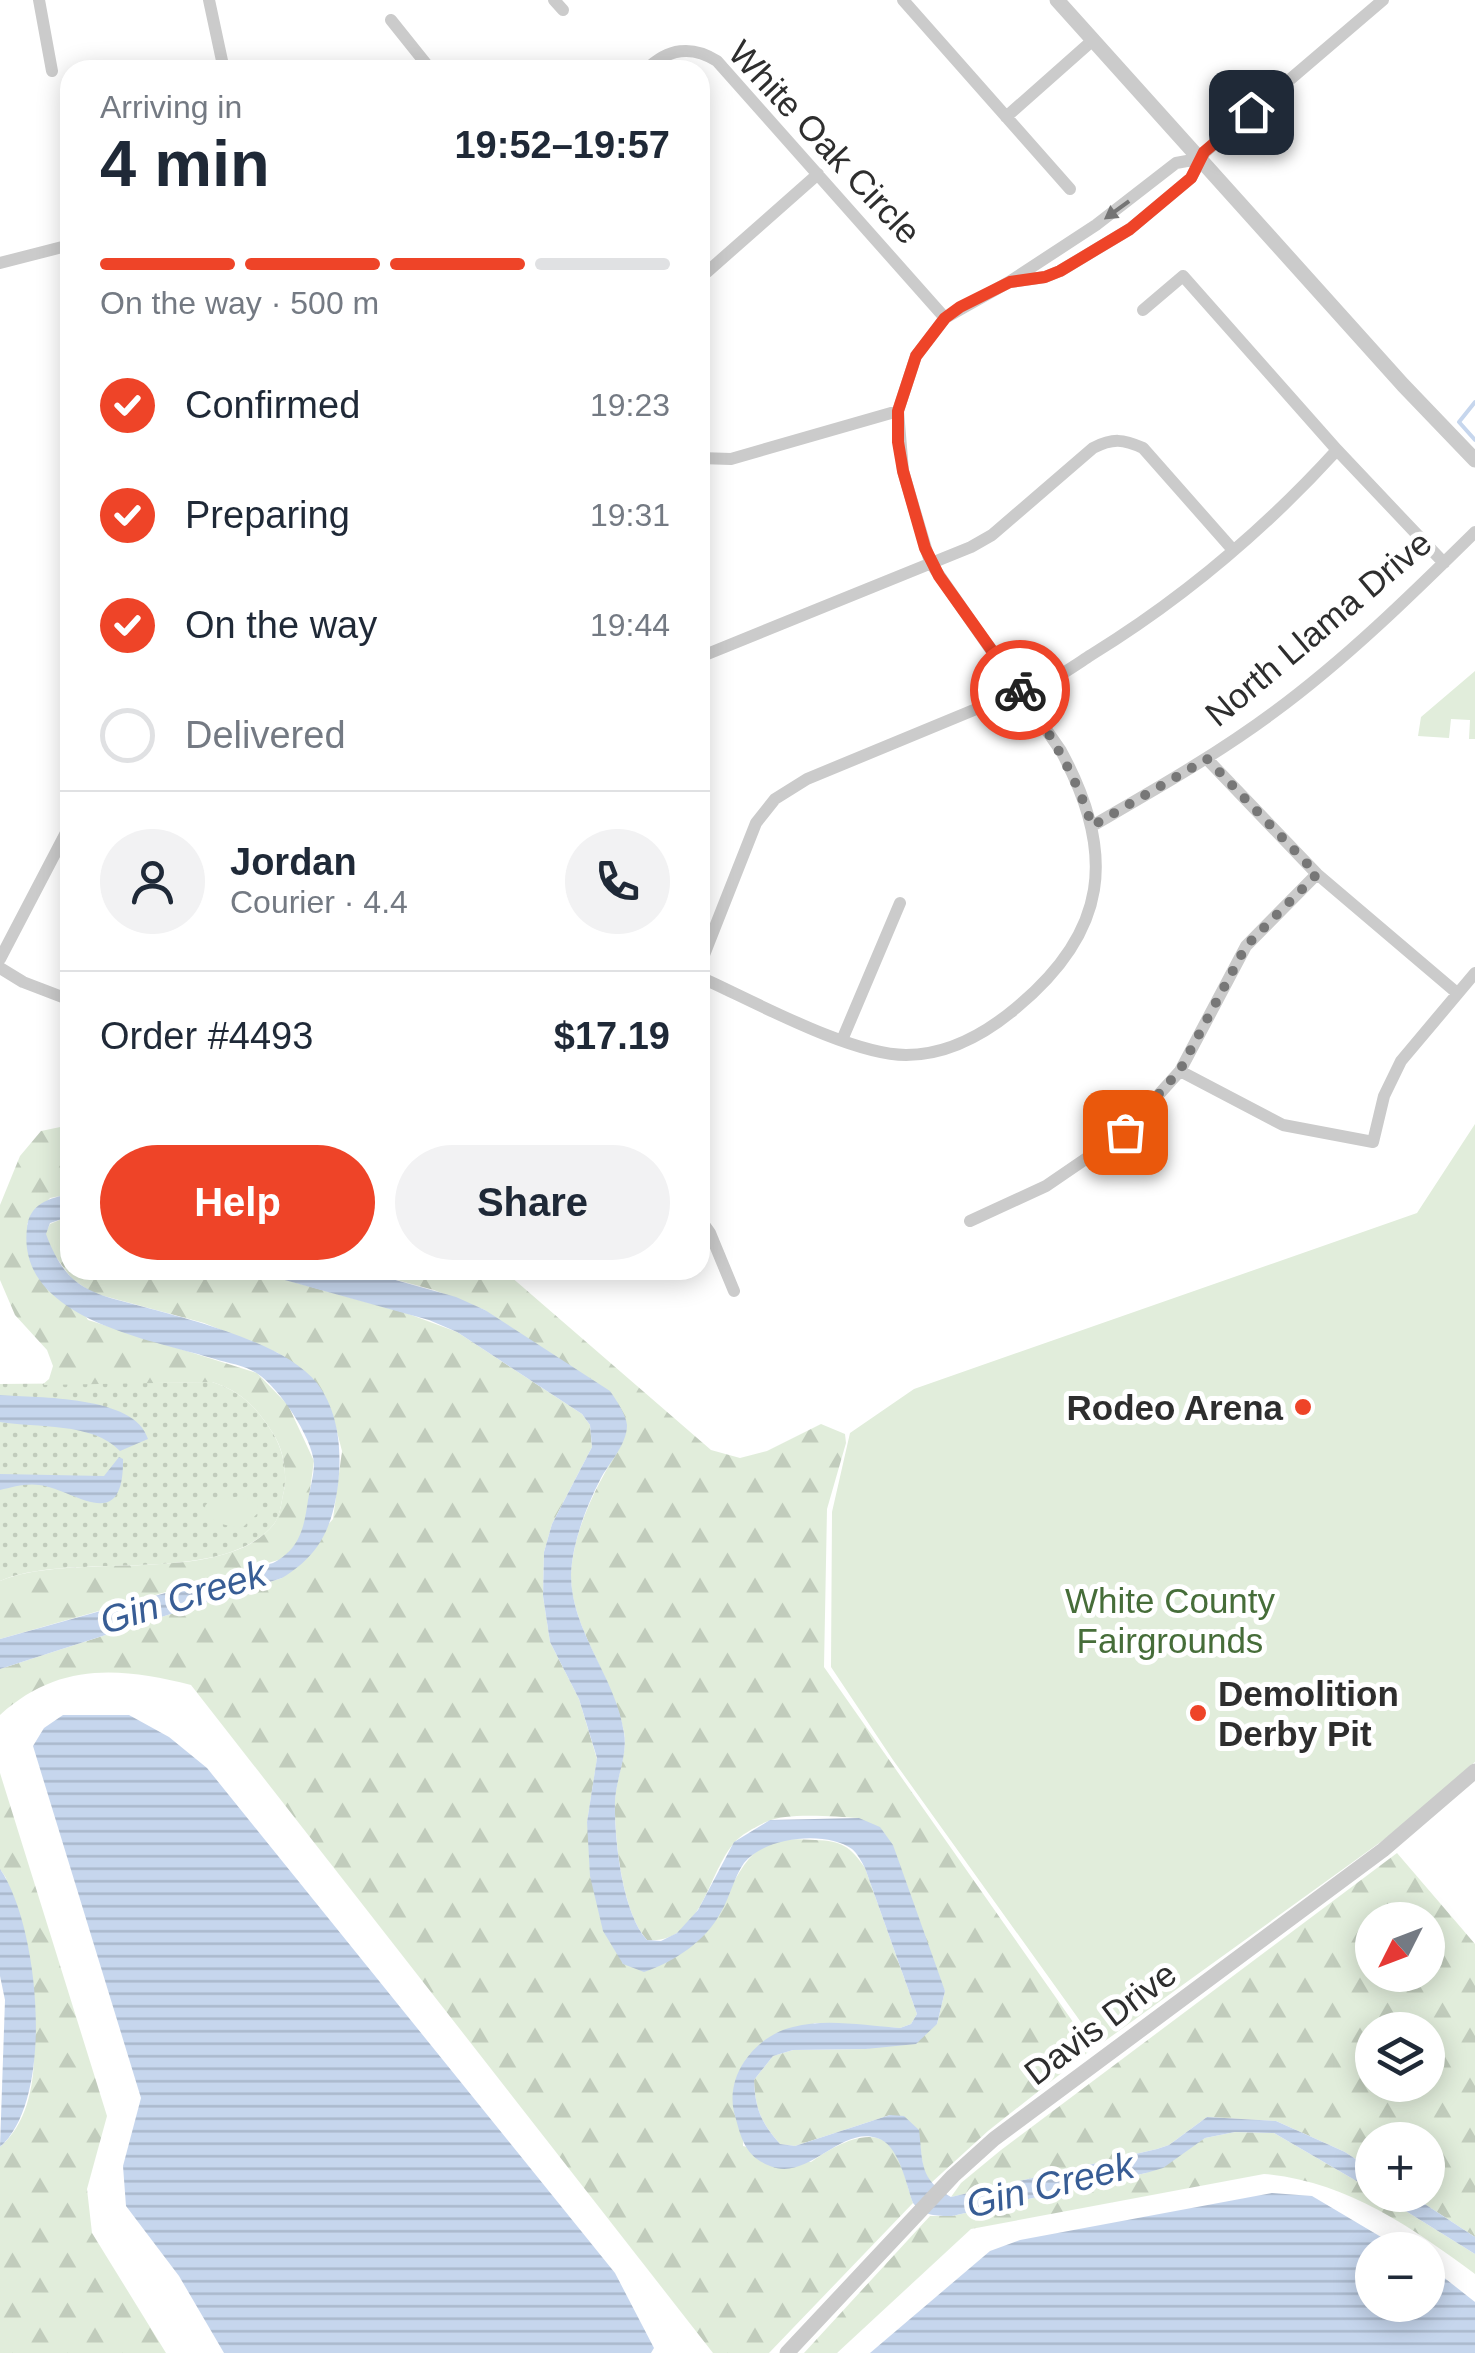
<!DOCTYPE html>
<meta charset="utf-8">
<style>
:root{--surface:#fff;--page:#f2f2f3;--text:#1f2937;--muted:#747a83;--line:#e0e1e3;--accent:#ee4428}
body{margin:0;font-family:Arial,sans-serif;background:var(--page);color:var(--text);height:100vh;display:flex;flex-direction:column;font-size:38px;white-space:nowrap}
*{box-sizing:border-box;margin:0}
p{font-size:32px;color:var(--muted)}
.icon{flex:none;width:55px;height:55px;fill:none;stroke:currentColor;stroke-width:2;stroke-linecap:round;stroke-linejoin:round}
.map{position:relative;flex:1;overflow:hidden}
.sheet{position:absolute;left:60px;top:60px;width:650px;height:1220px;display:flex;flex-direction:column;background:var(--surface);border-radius:30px;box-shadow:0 5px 25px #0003}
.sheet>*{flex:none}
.needle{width:65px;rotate:228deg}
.buttons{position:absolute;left:1355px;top:1902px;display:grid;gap:20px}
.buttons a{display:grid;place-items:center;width:90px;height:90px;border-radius:50%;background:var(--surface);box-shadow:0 5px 25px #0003;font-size:50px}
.pin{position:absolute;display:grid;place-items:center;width:85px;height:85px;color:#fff;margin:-42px;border-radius:20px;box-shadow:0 5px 15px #0006}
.courier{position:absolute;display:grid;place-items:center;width:100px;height:100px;margin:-50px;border:8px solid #ee4428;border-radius:50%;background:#fff;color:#222;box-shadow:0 2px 12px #0007}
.overview em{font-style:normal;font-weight:800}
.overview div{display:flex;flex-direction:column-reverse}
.overview{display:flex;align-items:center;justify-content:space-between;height:170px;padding:0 40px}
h1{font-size:65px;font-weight:800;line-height:75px}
.bar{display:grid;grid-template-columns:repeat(4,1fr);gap:15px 10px;align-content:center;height:120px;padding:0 40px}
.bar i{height:12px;border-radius:8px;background:var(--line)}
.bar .current{background:var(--accent)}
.bar p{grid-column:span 4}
.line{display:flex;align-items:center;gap:25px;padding:0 40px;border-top:2px solid var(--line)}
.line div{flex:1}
.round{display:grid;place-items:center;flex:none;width:105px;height:105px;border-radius:52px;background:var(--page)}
ol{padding:0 40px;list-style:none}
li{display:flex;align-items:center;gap:30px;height:110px}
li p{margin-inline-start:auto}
li .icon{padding:10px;border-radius:50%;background:var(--accent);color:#fff;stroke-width:4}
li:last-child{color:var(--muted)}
li i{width:55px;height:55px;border:5px solid var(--line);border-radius:50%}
.action{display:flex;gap:20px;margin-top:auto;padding:20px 40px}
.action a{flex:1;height:115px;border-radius:60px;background:var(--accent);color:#fff;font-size:40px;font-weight:800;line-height:115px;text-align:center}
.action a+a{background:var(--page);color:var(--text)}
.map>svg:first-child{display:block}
.grass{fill:url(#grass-dots)}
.forest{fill:url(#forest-firs);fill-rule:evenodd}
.green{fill:#e1eddb}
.water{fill:url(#water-rules)}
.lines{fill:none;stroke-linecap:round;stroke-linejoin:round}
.stream{stroke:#c6d6ed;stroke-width:4}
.minor{stroke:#cbcbcb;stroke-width:12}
.tertiary{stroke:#cbcbcb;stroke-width:15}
.oneway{fill:#757575}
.done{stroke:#777;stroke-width:10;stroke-dasharray:0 18}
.route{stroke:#ee4428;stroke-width:12}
.poi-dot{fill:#ee4428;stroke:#fff;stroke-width:4}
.labels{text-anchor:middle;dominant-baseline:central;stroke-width:10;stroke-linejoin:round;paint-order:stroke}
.street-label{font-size:35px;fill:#2e2e2e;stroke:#fff}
.poi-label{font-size:35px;font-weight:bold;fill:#2e2e2e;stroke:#fff;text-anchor:end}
.park-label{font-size:35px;fill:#466d39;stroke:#fff}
.water-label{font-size:38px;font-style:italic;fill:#385d95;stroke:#fff}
</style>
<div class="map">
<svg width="1475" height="2353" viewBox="0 0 1475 2353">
<defs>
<pattern id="grass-dots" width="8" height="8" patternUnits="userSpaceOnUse" patternTransform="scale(2.5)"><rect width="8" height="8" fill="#e1eddb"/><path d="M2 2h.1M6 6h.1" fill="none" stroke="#c1ccbc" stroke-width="1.8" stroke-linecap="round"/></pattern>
<pattern id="forest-firs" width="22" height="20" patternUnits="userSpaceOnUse" patternTransform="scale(2.5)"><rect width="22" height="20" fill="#e1eddb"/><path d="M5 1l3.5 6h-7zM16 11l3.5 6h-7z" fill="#c1ccbc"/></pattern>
<pattern id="water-rules" width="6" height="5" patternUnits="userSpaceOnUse" patternTransform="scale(2.5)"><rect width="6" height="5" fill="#c6d6ed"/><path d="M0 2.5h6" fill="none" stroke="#aab8cc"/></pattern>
</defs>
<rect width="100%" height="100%" fill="#fff"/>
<!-- grass -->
<path class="grass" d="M212 1382C243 1392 257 1408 274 1435 284 1452 288 1477 283 1495 281 1504 280 1517 274 1524 222 1588 72 1550 0 1581V1384Z"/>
<!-- forest -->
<path class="forest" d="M70 1125V1194L50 1198 27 1224 88 1320 257 1373 288 1405 314 1461 304 1532 292 1552 282 1559 0 1639V1581C72 1550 223 1588 274 1524 280 1516 281 1504 283 1495 288 1477 284 1451 274 1435 257 1408 243 1392 212 1382L42 1385 49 1379 53 1366 47 1350 15 1315 0 1280V1205L20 1156 41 1131Z
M62 1219 70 1221V1270H249L406 1313 457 1332 582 1414 590 1425 592 1447 552 1524 544 1552 543 1596 550 1642 579 1699 597 1759 587 1822 623 1964C641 1959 684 1953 697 1941 728 1913 734 1852 776 1841 788 1838 802 1840 815 1840 842 1841 850 1846 865 1868L917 2014 911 2024 900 2028 815 2023 749 2055 743 2146 811 2162C830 2148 873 2122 892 2148 903 2162 907 2187 913 2203L769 2353H713L191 1685C120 1667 58 1662 0 1715V1669L282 1578 333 1519 342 1451 332 1413 278 1353 204 1323 93 1293 72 1279 53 1253 45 1234 50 1224Z
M360 1270H503L711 1450 740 1458 767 1451 821 1424 845 1434 846 1443 827 1509 824 1667 1092 2049 988 2131 931 2183 924 2174 918 2130 890 2115 795 2146 780 2144C761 2123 755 2108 754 2080L773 2056 793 2050 866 2049 937 2024 945 1991 859 1818C834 1817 788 1812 766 1822 757 1826 740 1835 734 1843 707 1874 701 1945 647 1940 622 1913 614 1837 615 1800 616 1778 628 1753 624 1732 614 1678 569 1625 571 1573 574 1527 598 1483 621 1445L485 1310 434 1290Z
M0 1773 107 2116 87 2189 92 2233 166 2353H0V2147C65 2090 20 1950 6 1878L0 1869Z
M1397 1853 1475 1944V2237L1411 2195H1428V2140H1372V2170L1345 2152 1276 2121 1207 2117 1169 2145 1157 2149 951 2197 961 2183 1001 2150ZM1372 1920H1428V1975H1372ZM1372 2030H1428V2085H1372Z
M1235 2132 1274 2133 1372 2190V2195H1380L1475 2254V2274C1411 2227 1346 2181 1264 2174L971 2229 837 2353H804L930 2216H952L1146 2173 1205 2138Z"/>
<!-- green -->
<path class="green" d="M1475 671V739H1469L1470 720 1451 719 1449 738 1418 736 1421 717Z
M1475 1124V1762L1400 1828 1098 2046 893 1760 831 1667 832 1512 850 1433 914 1389 1417 1213Z
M243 1496 257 1505 258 1513 242 1528C226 1525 209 1525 205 1506L210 1500Z"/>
<!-- water -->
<path class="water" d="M70 1194V1221L62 1219 50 1223 46 1234C52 1250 60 1267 73 1279 92 1296 120 1300 144 1307 192 1320 285 1343 317 1383 339 1412 342 1451 338 1485 332 1528 320 1555 282 1578L0 1669V1639L273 1563C300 1549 304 1528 308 1500 310 1489 314 1475 314 1463 312 1437 279 1388 258 1374 247 1366 228 1363 215 1359 150 1339 16 1319 27 1228 29 1204 49 1198 70 1194Z
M249 1270H360L456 1297 485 1310 610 1391C616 1400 626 1414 627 1425 627 1445 608 1464 600 1480 586 1507 572 1544 571 1575 571 1632 616 1677 624 1733 628 1754 616 1779 615 1801 614 1838 622 1913 647 1940L661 1941 677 1933 698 1910 734 1842 770 1820 859 1818 880 1827 893 1845 945 1991 937 2024 916 2044 866 2049 793 2050 773 2056 754 2080C755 2108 761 2123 780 2144L795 2146 890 2115 904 2116 919 2130C923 2162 919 2180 951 2197L1157 2149 1169 2145 1207 2117 1276 2121 1345 2152 1372 2170V2190L1274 2133 1235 2132 1205 2138 1163 2168 1146 2173 952 2216C936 2216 924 2216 913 2203 906 2184 899 2144 877 2138 840 2126 808 2182 770 2166 744 2156 741 2137 734 2112 730 2095 734 2077 744 2062 755 2045 774 2031 793 2027 827 2018 866 2026 900 2028L911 2024 917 2014 865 1868C862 1862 857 1853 852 1849 826 1830 764 1837 744 1863 734 1877 730 1897 721 1912 706 1941 674 1962 644 1972L623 1964 603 1931 590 1876 587 1822 597 1758 579 1699 550 1642 543 1596 544 1552 552 1524 592 1447 590 1425 582 1414 457 1332 429 1320Z
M0 1395C38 1398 135 1395 148 1439L120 1451C93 1422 36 1428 0 1422Z
M119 1457 123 1459C124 1537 74 1489 39 1485 27 1483 12 1487 0 1490V1474L104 1476Z
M63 1715H129L169 1737 207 1768 615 2273 654 2348 651 2353H224L179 2276 126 2206 123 2166 141 2098 33 1746 44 1728Z
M0 1869C39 1925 56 2098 0 2147L5 2000 0 1976Z
M1272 2193 1312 2196 1403 2250H1372V2305H1428V2265L1475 2302V2353H870L990 2251 1020 2240Z
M1380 2195H1411L1475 2237V2254Z"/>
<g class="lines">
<!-- stream -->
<path class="stream" d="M1475 402 1459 422 1475 440"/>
<!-- minor -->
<path class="minor" d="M39 0 52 71
M209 0 224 70
M554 0 563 10
M903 0 1070 189
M391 20 431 70
M646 70C668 48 692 45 717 61L945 318
M1006 117 1093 40
M0 263 70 245
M707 272 818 174
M1010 282 1045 277 1060 271 1130 229 1191 178 1205 152 1383 0
M1143 310 1183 276 1337 450 1444 563
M700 458 731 459 898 411
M700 657 971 547 992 535 1093 448C1113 438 1123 439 1143 448L1233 550
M1207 759 1317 874 1457 993
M1092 826C1154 790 1216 755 1274 712 1346 659 1411 595 1475 532
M0 959 70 825
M700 965 756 823 775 799 807 779 1010 695C1041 690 1065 672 1091 655 1182 599 1265 529 1337 450
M0 968 23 982 70 1000
M700 977C753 1001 851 1055 906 1055 948 1055 985 1034 1016 1008 1108 932 1117 854 1061 751L930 562 903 471 898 411 916 356 945 318 1009 282 1096 225 1176 163 1198 159
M842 1040 900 903
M1180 1071 1283 1125 1373 1142 1384 1096 1401 1061 1475 973
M700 1219 710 1233 734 1291
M970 1221 1046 1186 1125 1132 1180 1071 1246 946 1317 874"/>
<!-- tertiary -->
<path class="tertiary" d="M1057 0 1403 385 1475 460
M787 2353 953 2176 994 2139 1383 1850 1475 1771"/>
</g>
<!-- one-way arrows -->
<defs><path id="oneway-solid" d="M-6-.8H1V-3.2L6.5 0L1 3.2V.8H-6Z" transform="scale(2.5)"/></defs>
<use class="oneway" href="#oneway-solid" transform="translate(1117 210) rotate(144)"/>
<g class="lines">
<!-- done -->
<path class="done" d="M1020 690C1050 734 1076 775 1092 826L1207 759 1317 874 1246 946 1180 1070 1125 1132"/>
<!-- route -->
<path class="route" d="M1020 690 939 576 925 548 903 471 898 442V411L916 356 945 318 960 307 1010 282 1045 277 1060 271 1130 229 1191 178 1204 152 1251 112"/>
</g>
<!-- markers -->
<g class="poi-dot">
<circle cx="1303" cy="1407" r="10"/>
<circle cx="1198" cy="1713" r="10"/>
</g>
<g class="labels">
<!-- street labels -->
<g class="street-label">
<text transform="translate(825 142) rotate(47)">White Oak Circle</text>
<text transform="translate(1318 628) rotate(-40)">North Llama Drive</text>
<text transform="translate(1100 2023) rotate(-37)">Davis Drive</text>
</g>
<!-- poi labels -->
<g class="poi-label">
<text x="1283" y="1407">Rodeo Arena</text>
<text x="1218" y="1693" text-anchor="start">Demolition<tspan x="1218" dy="40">Derby Pit</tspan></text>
</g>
<!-- park labels -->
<g class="park-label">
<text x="1170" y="1600">White County<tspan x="1170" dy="40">Fairgrounds</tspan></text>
</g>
<!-- water labels -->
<g class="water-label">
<text transform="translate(183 1597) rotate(-17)">Gin Creek</text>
<text transform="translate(1050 2185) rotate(-14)">Gin Creek</text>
</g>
</g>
</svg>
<div class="buttons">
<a><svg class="needle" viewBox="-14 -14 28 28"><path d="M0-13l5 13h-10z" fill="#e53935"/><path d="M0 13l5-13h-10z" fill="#747a83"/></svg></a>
<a><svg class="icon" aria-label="layers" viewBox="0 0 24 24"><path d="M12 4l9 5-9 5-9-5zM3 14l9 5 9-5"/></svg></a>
<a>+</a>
<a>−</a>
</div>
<div class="pin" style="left:1125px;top:1132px;background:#ea580c"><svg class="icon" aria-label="bag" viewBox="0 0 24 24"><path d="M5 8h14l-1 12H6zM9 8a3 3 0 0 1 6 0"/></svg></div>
<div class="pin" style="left:1251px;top:112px;background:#1f2937"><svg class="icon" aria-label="home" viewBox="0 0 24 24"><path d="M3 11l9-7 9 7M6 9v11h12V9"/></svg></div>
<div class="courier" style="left:1020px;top:690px"><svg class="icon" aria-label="bike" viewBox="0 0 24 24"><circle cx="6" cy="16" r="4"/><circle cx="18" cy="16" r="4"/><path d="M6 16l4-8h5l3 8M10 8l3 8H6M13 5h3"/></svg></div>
<section class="sheet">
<div class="overview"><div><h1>4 min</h1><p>Arriving in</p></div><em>19:52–19:57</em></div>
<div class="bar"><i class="current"></i><i class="current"></i><i class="current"></i><i></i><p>On the way · 500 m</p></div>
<ol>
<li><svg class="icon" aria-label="check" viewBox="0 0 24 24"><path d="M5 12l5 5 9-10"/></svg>Confirmed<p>19:23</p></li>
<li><svg class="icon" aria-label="check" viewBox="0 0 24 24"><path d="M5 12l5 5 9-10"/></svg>Preparing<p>19:31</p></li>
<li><svg class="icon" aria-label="check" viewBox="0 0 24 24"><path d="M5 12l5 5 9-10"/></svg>On the way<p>19:44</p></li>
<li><i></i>Delivered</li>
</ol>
<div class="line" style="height:180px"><a class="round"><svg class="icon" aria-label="person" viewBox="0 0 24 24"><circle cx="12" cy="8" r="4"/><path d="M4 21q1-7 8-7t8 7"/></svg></a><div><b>Jordan</b><p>Courier · 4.4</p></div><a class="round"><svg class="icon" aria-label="phone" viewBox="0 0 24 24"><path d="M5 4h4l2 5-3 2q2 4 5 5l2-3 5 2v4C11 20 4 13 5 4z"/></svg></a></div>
<div class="line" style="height:130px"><div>Order #4493</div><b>$17.19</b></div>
<div class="action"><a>Help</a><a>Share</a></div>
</section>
</div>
